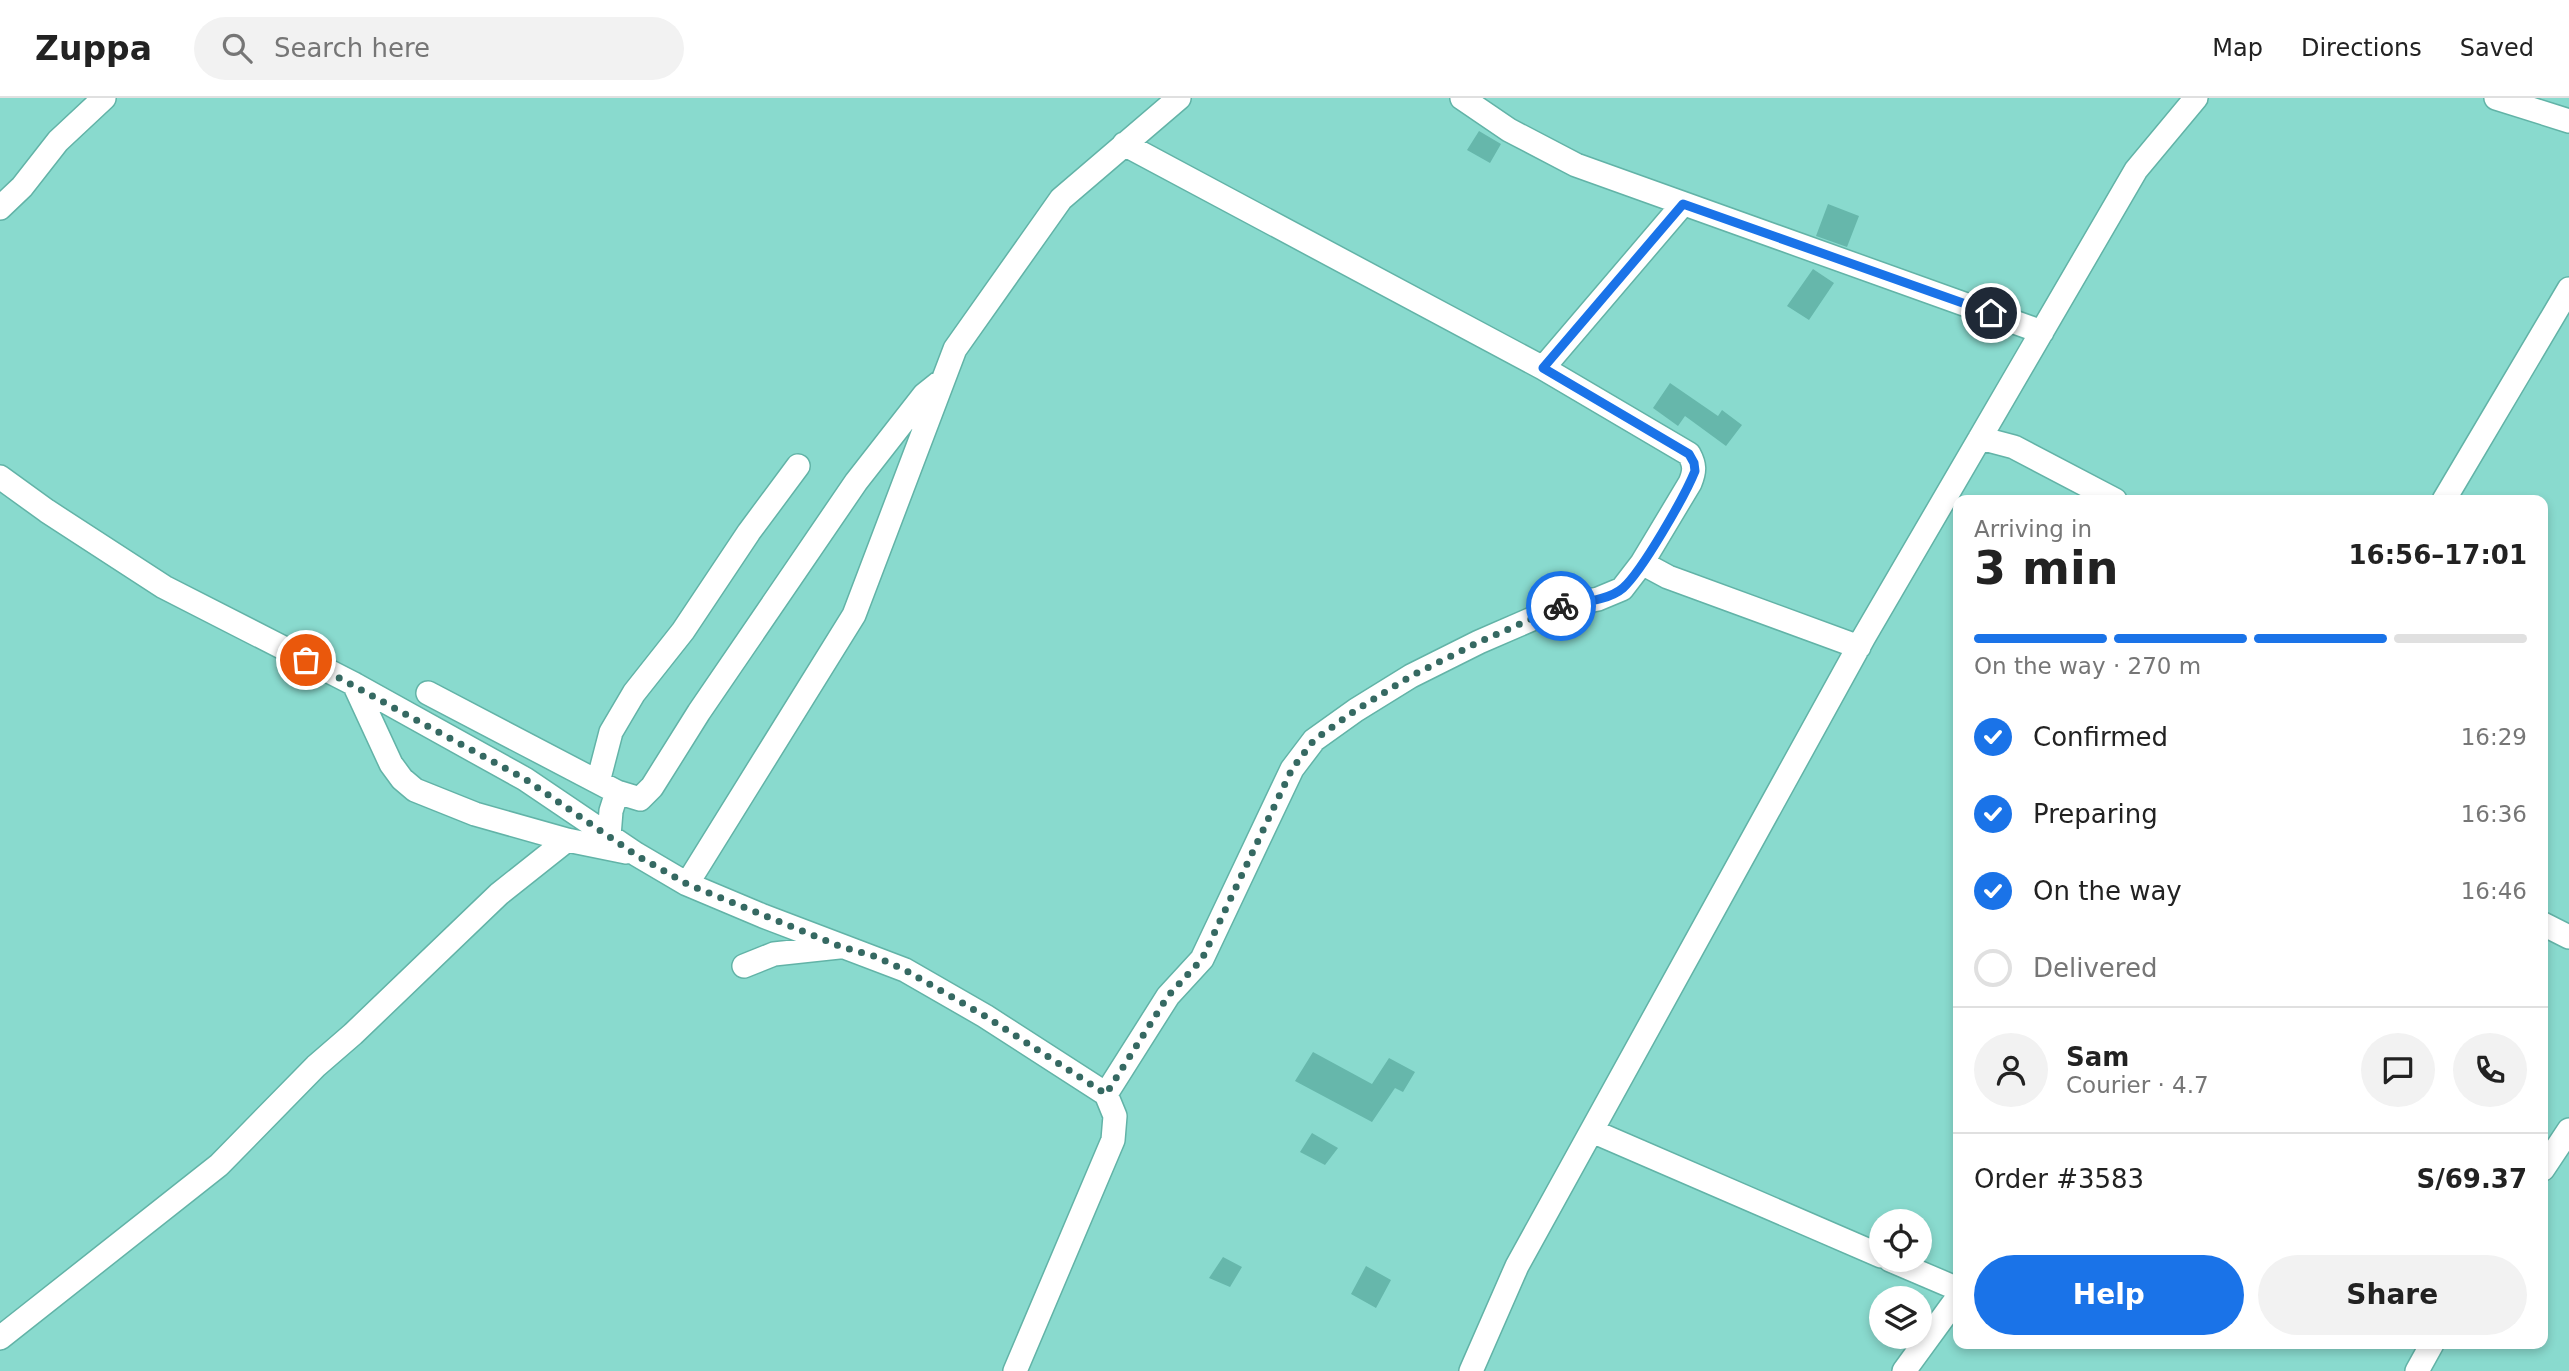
<!DOCTYPE html>
<meta charset="utf-8">
<style>
:root{--surface:#fff;--page:#f2f2f2;--text:#222;--muted:#767676;--line:#e0e0e0;--accent:#1a73e8}
body{margin:0;font-family:"DejaVu Sans",sans-serif;background:var(--page);color:var(--text);height:100vh;display:flex;flex-direction:column;font-size:26px;white-space:nowrap}
*{box-sizing:border-box;margin:0}
p{font-size:23px;color:var(--muted)}
.icon{flex:none;width:38px;height:38px;fill:none;stroke:currentColor;stroke-width:2;stroke-linecap:round;stroke-linejoin:round}
.map{position:relative;flex:1;overflow:hidden}
.sheet{position:absolute;left:1953px;top:397px;width:595px;height:854px;display:flex;flex-direction:column;background:var(--surface);border-radius:14px;box-shadow:0 4px 10px #0003}
.sheet>*{flex:none}
.buttons{position:absolute;left:1869px;top:1111px;display:grid;gap:14px}
.buttons a{display:grid;place-items:center;width:63px;height:63px;border-radius:50%;background:var(--surface);box-shadow:0 4px 10px #0003;font-size:35px}
.pin{position:absolute;display:grid;place-items:center;width:60px;height:60px;color:#fff;margin:-30px;border:4px solid #fff;border-radius:50%;box-shadow:0 2px 7px #0007}
.courier{position:absolute;display:grid;place-items:center;width:70px;height:70px;margin:-35px;border:5px solid #1a73e8;border-radius:50%;background:#fff;color:#222;box-shadow:0 2px 9px #0007}
.headline em{font-style:normal;font-weight:700}
.headline div{display:flex;flex-direction:column-reverse}
.headline{display:flex;align-items:center;justify-content:space-between;height:119px;padding:0 21px}
h1{font-size:46px;font-weight:700;line-height:52px}
.bar{display:grid;grid-template-columns:repeat(4,1fr);gap:10px 7px;align-content:center;height:84px;padding:0 21px}
.bar i{height:9px;border-radius:5px;background:var(--line)}
.bar .on{background:var(--accent)}
.bar p{grid-column:span 4}
.line{display:flex;align-items:center;gap:18px;padding:0 21px;border-top:2px solid var(--line)}
.line div{flex:1}
.round{display:grid;place-items:center;flex:none;width:74px;height:74px;border-radius:37px;background:var(--page)}
ol{padding:0 21px;list-style:none}
li{display:flex;align-items:center;gap:21px;height:77px}
li p{margin-inline-start:auto}
li .icon{padding:7px;border-radius:50%;background:var(--accent);color:#fff;stroke-width:4}
li:last-child{color:var(--muted)}
li i{width:38px;height:38px;border:4px solid var(--line);border-radius:50%}
.cta{display:flex;gap:14px;margin-top:auto;padding:14px 21px}
.cta a{flex:1;height:80px;border-radius:42px;background:var(--accent);color:#fff;font-size:28px;font-weight:700;line-height:80px;text-align:center}
.cta a+a{background:var(--page);color:var(--text)}
header{display:flex;align-items:center;gap:42px;box-sizing:border-box;height:98px;padding:0 35px;background:var(--surface);border-bottom:2px solid var(--line)}
header strong{font-size:33px}
nav{display:flex;gap:38px;margin-inline-start:auto;font-size:24px}
.search{width:490px;height:63px;background:var(--page);display:flex;align-items:center;gap:18px;box-sizing:border-box;padding:0 24px;border-radius:38px;color:var(--muted);font-size:26px}
.map>svg:first-child{display:block}
.building{fill:#66b7ab}
.lines{fill:none;stroke-linecap:round;stroke-linejoin:round}
.minor-casing{stroke:#62b3a7;stroke-width:26}
.minor{stroke:#fff;stroke-width:23}
.done{stroke:#356962;stroke-width:7;stroke-dasharray:0 12.6}
.route{stroke:#1a73e8;stroke-width:9}
</style>
<header>
<strong>Zuppa</strong>
<div class="search"><svg class="icon" aria-label="search" viewBox="0 0 24 24"><circle cx="10" cy="10" r="6"/><path d="M15 15l6 6"/></svg>Search here</div>
<nav><a>Map</a><a>Directions</a><a>Saved</a></nav>
</header>
<div class="map">
<svg width="2569" height="1273" viewBox="0 0 2569 1273">
<rect width="100%" height="100%" fill="#89dace"/>
<!-- building -->
<path class="building" d="M1479 33 1501 46 1490 65 1467 52Z
M1828 106 1859 118 1847 149 1816 138Z
M1813 171 1834 185 1809 222 1787 208Z
M1670 285 1718 318 1722 312 1742 327 1726 348 1685 318 1678 328 1653 310Z
M1313 954 1372 986 1389 960 1415 974 1403 994 1395 990 1372 1024 1295 983Z
M1312 1035 1338 1050 1325 1067 1300 1054Z
M1223 1159 1242 1169 1230 1189 1209 1180Z
M1366 1168 1391 1182 1376 1210 1351 1196Z"/>
<g class="lines">
<defs>
<path id="minor" d="M1462 0 1509 32 1576 67 2042 234
M2496 0 2569 23
M1124 46 1543 270 1689 356C1695 367 1695 373 1690 385L1642 465 1668 479 1859 549
M0 110 22 89 58 43 104 0
M1543 270 1683 106
M1980 340 2014 349 2115 402
M0 379 47 413 164 489 354 586 525 681 636 756 687 786 763 818 905 872 985 918 1106 996 1115 1018 1113 1042 1015 1273
M2444 402 2569 191
M354 586 391 666 402 681 415 692 475 716 567 742 626 754
M428 595 617 694 640 701 652 689 699 614 856 384 924 297 939 285
M598 684 611 634 634 595 683 533 749 434 798 368
M609 738 611 713 617 694
M687 786 854 517 955 251 1061 101 1179 0
M2543 826 2569 839
M744 868 774 856 839 849
M1106 996 1168 898 1202 861 1292 671 1314 642 1356 612 1411 578 1479 544 1562 508 1598 501 1622 491 1642 465
M1592 1033 1881 1158
M2543 1071 2569 1032
M1890 1162 1958 1191
M0 1240 219 1067 316 968 353 936 499 796 567 742
M1471 1273 1517 1168 1864 539 1980 340 2136 72 2196 0
M1904 1273 1958 1199
M2417 1273 2432 1246"/>
</defs>
<!-- minor casing -->
<use href="#minor" class="minor-casing"/>
<!-- minor -->
<use href="#minor" class="minor"/>
</g>
<g class="lines">
<!-- done -->
<path class="done" d="M306 562 525 681 636 757 687 786 842 849 874 858 905 872 985 918 1106 996 1168 898 1202 861 1292 671 1314 642 1356 612 1411 578 1479 544 1561 508"/>
<!-- route -->
<path class="route" d="M1561 508C1580 504 1608 503 1623 490 1642 473 1685 398 1695 373L1694 365 1689 356 1543 270 1683 106 1991 215"/>
</g>
</svg>
<div class="buttons">
<a><svg class="icon" aria-label="locate" viewBox="0 0 24 24"><circle cx="12" cy="12" r="6"/><path d="M12 2v4M12 18v4M2 12h4M18 12h4"/></svg></a>
<a><svg class="icon" aria-label="layers" viewBox="0 0 24 24"><path d="M12 4l9 5-9 5-9-5zM3 14l9 5 9-5"/></svg></a>
</div>
<div class="pin" style="left:306px;top:562px;background:#ea580c"><svg class="icon" aria-label="bag" viewBox="0 0 24 24"><path d="M5 8h14l-1 12H6zM9 8a3 3 0 0 1 6 0"/></svg></div>
<div class="pin" style="left:1991px;top:215px;background:#1f2937"><svg class="icon" aria-label="home" viewBox="0 0 24 24"><path d="M3 11l9-7 9 7M6 9v11h12V9"/></svg></div>
<div class="courier" style="left:1561px;top:508px"><svg class="icon" aria-label="bike" viewBox="0 0 24 24"><circle cx="6" cy="16" r="4"/><circle cx="18" cy="16" r="4"/><path d="M6 16l4-8h5l3 8M10 8l3 8H6M13 5h3"/></svg></div>
<section class="sheet">
<div class="headline"><div><h1>3 min</h1><p>Arriving in</p></div><em>16:56–17:01</em></div>
<div class="bar"><i class="on"></i><i class="on"></i><i class="on"></i><i></i><p>On the way · 270 m</p></div>
<ol>
<li><svg class="icon" aria-label="check" viewBox="0 0 24 24"><path d="M5 12l5 5 9-10"/></svg>Confirmed<p>16:29</p></li>
<li><svg class="icon" aria-label="check" viewBox="0 0 24 24"><path d="M5 12l5 5 9-10"/></svg>Preparing<p>16:36</p></li>
<li><svg class="icon" aria-label="check" viewBox="0 0 24 24"><path d="M5 12l5 5 9-10"/></svg>On the way<p>16:46</p></li>
<li><i></i>Delivered</li>
</ol>
<div class="line" style="height:126px"><a class="round"><svg class="icon" aria-label="person" viewBox="0 0 24 24"><circle cx="12" cy="8" r="4"/><path d="M4 21q1-7 8-7t8 7"/></svg></a><div><b>Sam</b><p>Courier · 4.7</p></div><a class="round"><svg class="icon" aria-label="chat" viewBox="0 0 24 24"><path d="M4 5h16v11H9l-5 4z"/></svg></a><a class="round"><svg class="icon" aria-label="phone" viewBox="0 0 24 24"><path d="M5 4h4l2 5-3 2q2 4 5 5l2-3 5 2v4C11 20 4 13 5 4z"/></svg></a></div>
<div class="line" style="height:91px"><div>Order #3583</div><b>S/69.37</b></div>
<div class="cta"><a>Help</a><a>Share</a></div>
</section>
</div>
